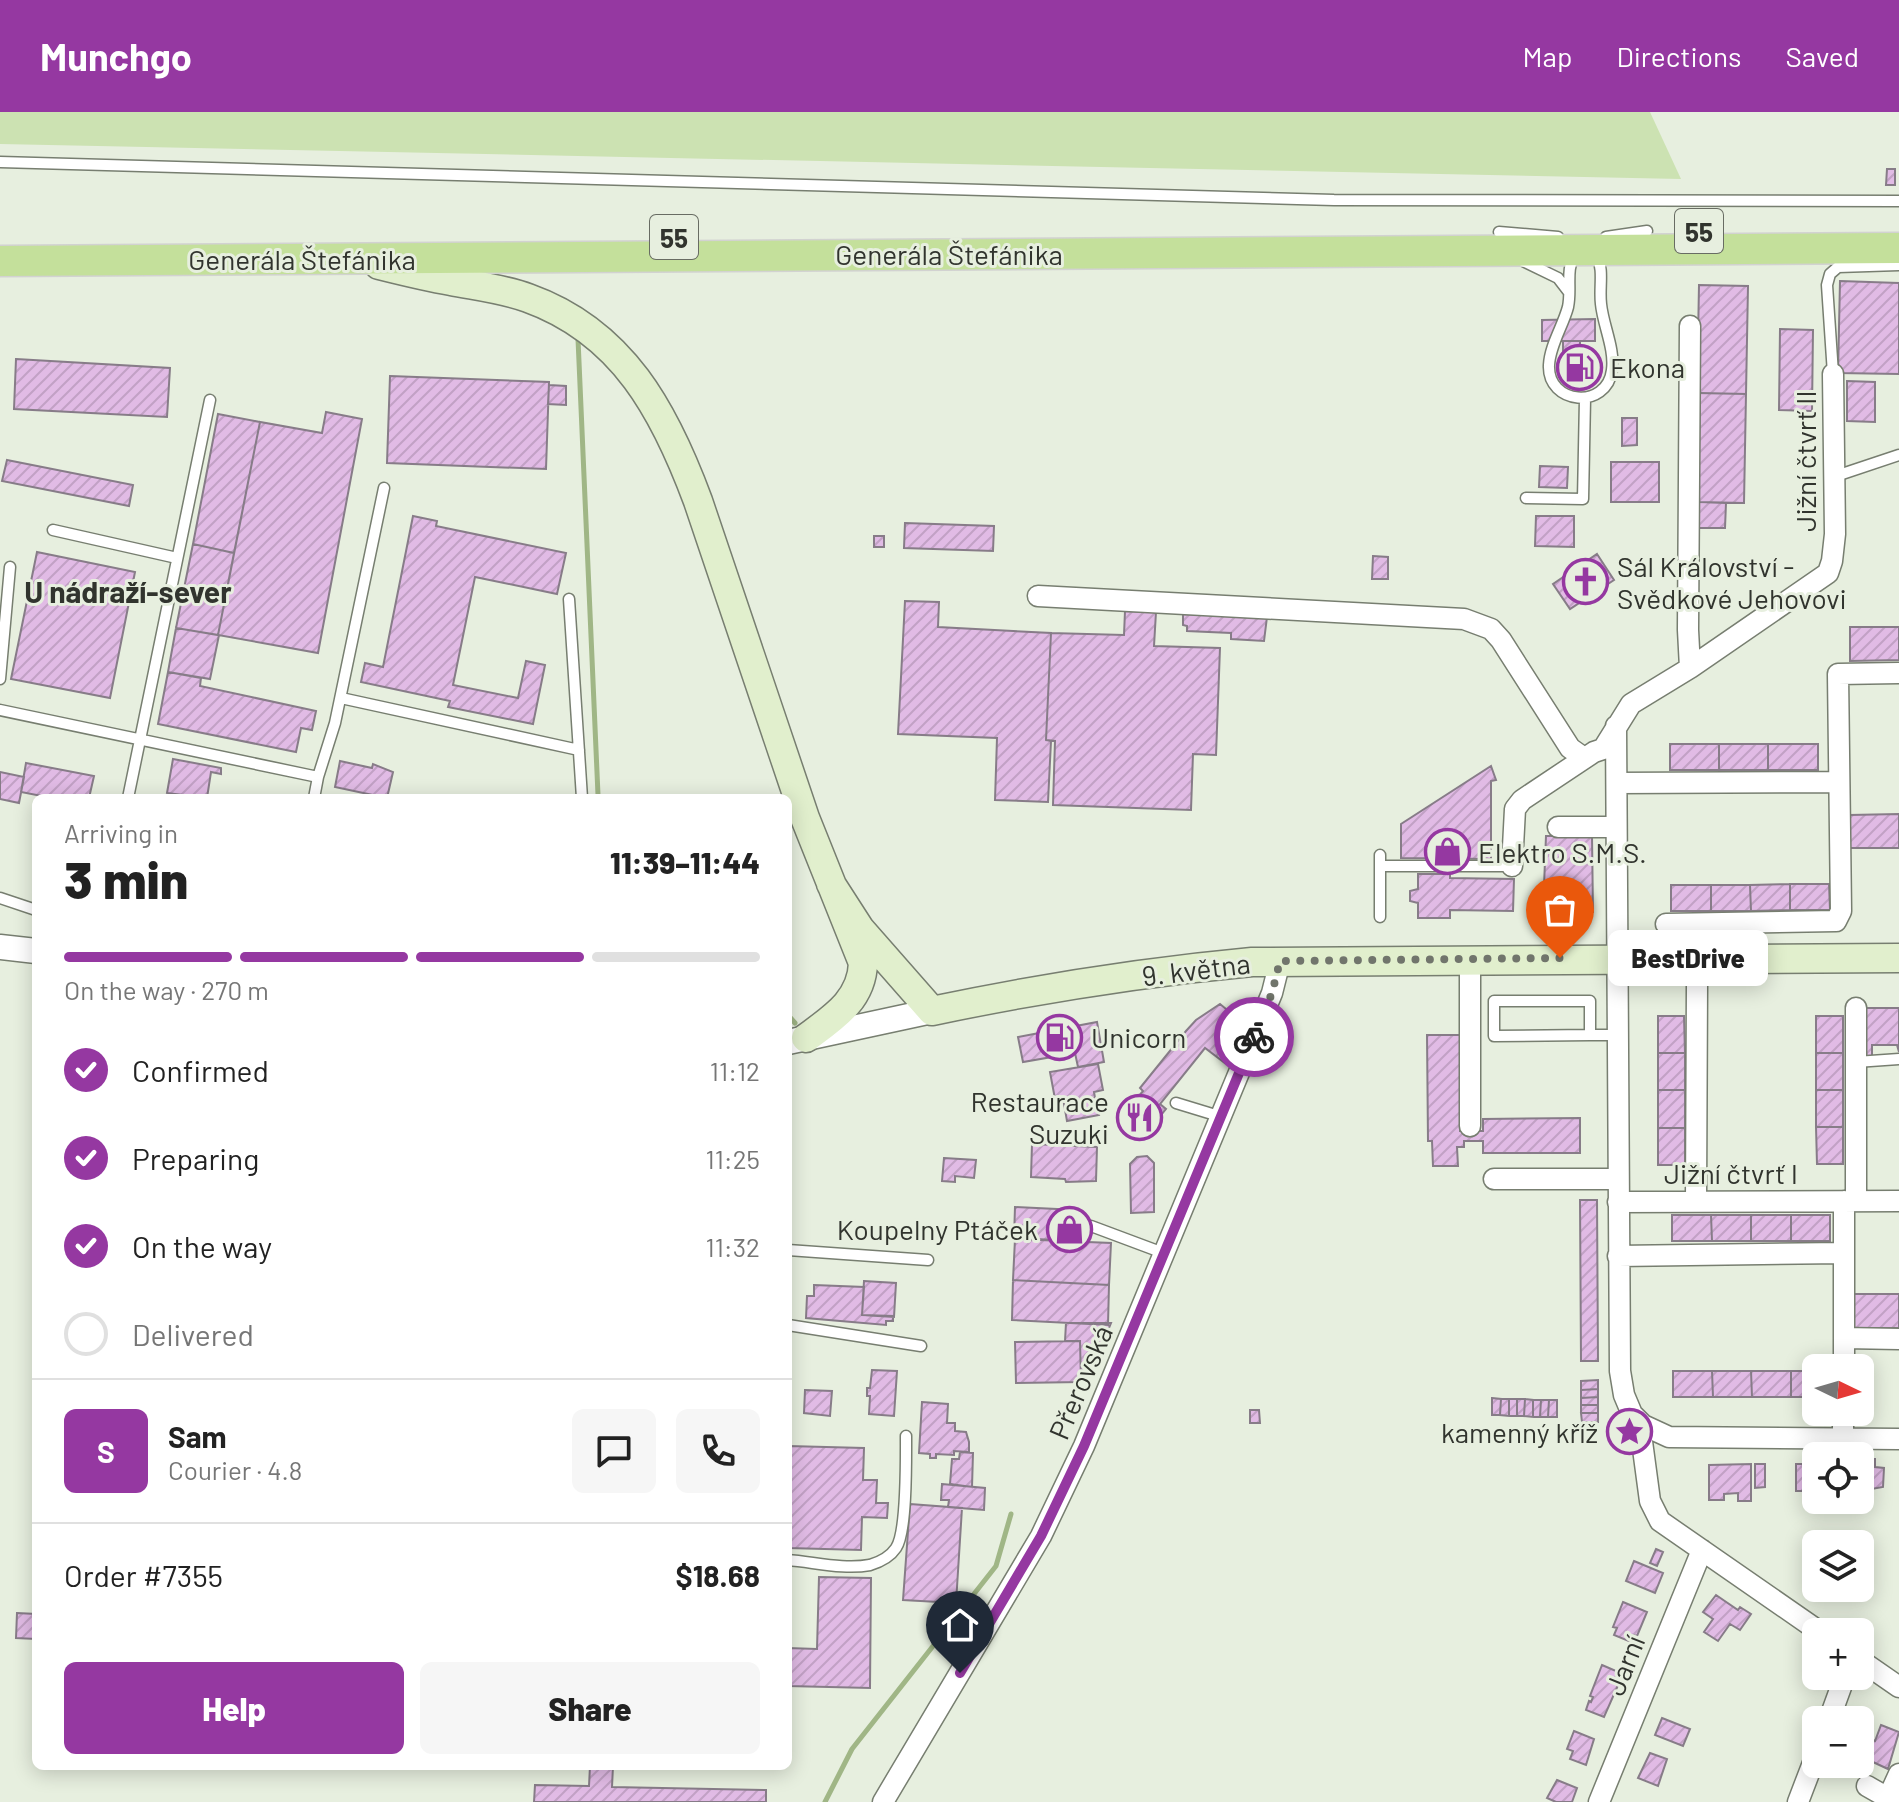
<!DOCTYPE html>
<meta charset="utf-8">
<style>
:root{--surface:#fff;--page:#f6f6f6;--text:#222;--muted:#767676;--line:#e0e0e0;--accent:#9538a1}
body{margin:0;font-family:Barlow,sans-serif;background:var(--page);color:var(--text);height:100vh;display:flex;flex-direction:column;font-size:30px;white-space:nowrap}
*{box-sizing:border-box;margin:0}
p{font-size:26px;color:var(--muted)}
.icon{flex:none;width:44px;height:44px;fill:none;stroke:currentColor;stroke-width:2;stroke-linecap:round;stroke-linejoin:round}
.map{position:relative;flex:1;overflow:hidden}
.details{position:absolute;left:32px;top:682px;width:760px;height:976px;display:flex;flex-direction:column;background:var(--surface);border-radius:12px;box-shadow:0 4px 20px #0003}
.details>*{flex:none}
.needle{width:52px;rotate:95deg}
.tools{position:absolute;left:1802px;top:1242px;display:grid;gap:16px}
.tools a{display:grid;place-items:center;width:72px;height:72px;border-radius:12px;background:var(--surface);box-shadow:0 4px 20px #0003;font-size:40px}
.pin{position:absolute;display:grid;place-items:center;width:68px;height:68px;color:#fff;margin:-82px -34px;border-radius:50% 50% 50% 0;rotate:-45deg;box-shadow:0 0 8px #0007}
.pin .icon{rotate:45deg}
.courier{position:absolute;display:grid;place-items:center;width:80px;height:80px;margin:-40px;border:6px solid #9538a1;border-radius:50%;background:#fff;color:#222;box-shadow:0 2px 10px #0007}
.bubble{position:absolute;height:56px;border-radius:12px;background:var(--surface);box-shadow:0 4px 20px #0003;font-size:26px;font-weight:800;line-height:56px;text-align:center}
.head em{font-style:normal;font-weight:800}
.head div{display:flex;flex-direction:column-reverse}
.head{display:flex;align-items:center;justify-content:space-between;height:136px;padding:0 32px}
h1{font-size:52px;font-weight:800;line-height:60px}
.bar{display:grid;grid-template-columns:repeat(4,1fr);gap:12px 8px;align-content:center;height:96px;padding:0 32px}
.bar i{height:10px;border-radius:6px;background:var(--line)}
.bar .on{background:var(--accent)}
.bar p{grid-column:span 4}
.line{display:flex;align-items:center;gap:20px;padding:0 32px;border-top:2px solid var(--line)}
.line div{flex:1}
.round{display:grid;place-items:center;flex:none;width:84px;height:84px;border-radius:12px;background:var(--page)}
ol{padding:0 32px;list-style:none}
li{display:flex;align-items:center;gap:24px;height:88px}
li p{margin-inline-start:auto}
li .icon{padding:8px;border-radius:50%;background:var(--accent);color:#fff;stroke-width:4}
li:last-child{color:var(--muted)}
li i{width:44px;height:44px;border:4px solid var(--line);border-radius:50%}
.cta{display:flex;gap:16px;margin-top:auto;padding:16px 32px}
.cta a{flex:1;height:92px;border-radius:12px;background:var(--accent);color:#fff;font-size:32px;font-weight:800;line-height:92px;text-align:center}
.cta a+a{background:var(--page);color:var(--text)}
header{display:flex;align-items:center;gap:48px;box-sizing:border-box;height:112px;padding:0 40px;background:var(--accent);color:#fff}
header strong{font-size:38px}
nav{display:flex;gap:44px;margin-inline-start:auto;font-size:28px}
.map>svg:first-child{display:block}
.green{fill:#cce2b2}
.lines{fill:none;stroke-linecap:round;stroke-linejoin:round}
.stream{stroke:#a0b686;stroke-width:5}
.building{fill:url(#building-hatch);stroke:#877c88;stroke-width:2}
.service-casing{stroke:#777e70;stroke-width:13}
.minor-casing{stroke:#777e70;stroke-width:23}
.tertiary-casing{stroke:#777e70;stroke-width:27}
.secondary-casing{stroke:#777e70;stroke-width:31}
.primary-casing{stroke:#d2d2d1;stroke-width:33}
.service{stroke:#fff;stroke-width:10}
.minor{stroke:#fff;stroke-width:20}
.tertiary{stroke:#fff;stroke-width:24}
.secondary{stroke:#e1efcd;stroke-width:28}
.primary{stroke:#c4e09b;stroke-width:30}
.done{stroke:#71756c;stroke-width:8;stroke-dasharray:0 14.4}
.route{stroke:#9538a1;stroke-width:10}
.labels{text-anchor:middle;dominant-baseline:central;stroke-width:6;stroke-linejoin:round;paint-order:stroke}
.shield{fill:#e7efdf;stroke:#686c63;stroke-width:2}
.shield-label{font-size:26px;font-weight:bold;fill:#31342e}
.street-label{font-size:28px;fill:#31342e;stroke:#e7efdf}
.poi-label{font-size:28px;fill:#31342e;stroke:#e7efdf;text-anchor:start}
.neighbourhood-label{font-size:30px;font-weight:bold;fill:#31342e;stroke:#e7efdf}
</style>
<header>
<strong>Munchgo</strong>
<nav><a>Map</a><a>Directions</a><a>Saved</a></nav>
</header>
<div class="map">
<svg width="1899" height="1690" viewBox="0 0 1899 1690">
<defs>
<pattern id="building-hatch" width="6" height="6" patternUnits="userSpaceOnUse" patternTransform="scale(2)"><rect width="6" height="6" fill="#e1bbe5"/><path d="M-1 1l2-2M0 6l6-6M5 7l2-2" fill="none" stroke="#c2a1c5"/></pattern>
</defs>
<rect width="100%" height="100%" fill="#e7efdf"/>
<!-- green -->
<path class="green" d="M0 0H1650L1681 67 0 32Z"/>
<g class="lines">
<!-- stream -->
<path class="stream" d="M578 227 598 683 600 686
M788 903 795 911
M825 1690 852 1637 996 1454 1011 1402"/>
</g>
<!-- building -->
<path class="building" d="M1887 57H1895V73H1886Z
M1840 169 1899 171V262L1838 261Z
M1699 173 1748 174 1746 282 1697 281Z
M1595 207V229H1542V208Z
M1780 217 1813 218 1812 299 1779 298Z
M1563 229H1580V244H1567L1563 248Z
M1567 244H1598L1599 263H1591V270L1570 271 1562 258V250Z
M16 247 170 256 167 305 14 297Z
M390 264 549 270 546 357 387 351Z
M1847 269 1875 270V310L1847 309Z
M549 273 566 274V293L548 292Z
M1700 281 1746 282 1744 391 1698 390Z
M326 300 362 307 318 541 218 523 260 310 322 321Z
M218 302 260 310 234 441 193 432Z
M1622 306H1637V333L1622 334Z
M7 348 133 373 129 394 2 369Z
M1611 350H1659V390H1611Z
M1540 354 1568 355 1567 376 1539 375Z
M1698 390 1726 391 1725 416H1698Z
M413 404 437 409 436 414 566 441 557 482 475 465 453 573 518 586 526 549 545 553 533 612 448 595 450 589 361 570 365 551 383 555Z
M1536 404H1574V435L1535 434Z
M905 411 994 414 993 439 904 436Z
M874 424H884V435H874Z
M193 432 234 441 218 523 176 516Z
M37 440 135 460 110 586 11 567Z
M1597 442 1614 468 1570 497 1553 472Z
M1373 444 1388 445V467H1372Z
M905 489 939 490 938 515 1051 521 1046 628 1051 629 1048 690 995 688 997 626 898 622Z
M1125 499 1156 500 1154 534 1220 536 1216 643 1193 642 1191 698 1053 693 1055 629 1046 628 1051 521 1124 523Z
M1183 502 1267 505 1264 529 1231 527V521L1187 519V514L1183 513Z
M1850 515H1899V548L1850 549Z
M176 516 219 523 210 567 168 560Z
M168 560 201 566 200 574 316 599 312 618 301 616 296 640 158 612Z
M1670 632H1719V658H1670Z
M1719 632H1768V658H1719Z
M1768 632H1818V658H1768Z
M173 647 221 656V662L211 660 207 686 167 681Z
M340 649 372 656 373 652 393 660 387 686 335 675Z
M26 651 94 664 89 686H52L21 680Z
M1491 654 1496 668 1491 669V747L1401 746V712Z
M0 660 24 665 19 691 0 687Z
M1899 702V736H1850V703Z
M1546 724H1592L1593 800 1543 799Z
M1418 762H1450V766L1514 767 1513 799 1450 798V806H1418V791L1410 789V779L1418 777Z
M1790 772V798L1751 799 1750 773Z
M1790 772H1829L1830 798H1790Z
M1671 773H1711V799H1671Z
M1711 773H1750L1751 799H1711Z
M1220 892 1244 912 1233 938 1224 950 1226 952 1205 936 1160 992 1166 997 1153 1013 1141 1015 1131 1007 1130 995 1143 979 1140 976 1186 919 1196 908Z
M1865 896H1899V940L1897 933H1872V946H1865Z
M1658 904H1684L1685 941H1658Z
M1816 904H1843V941H1816Z
M1097 910 1104 950 1078 955 1075 941 1023 950 1018 925Z
M1427 923H1460V1019H1483V1007L1580 1006V1041H1483V1029H1464V1035H1457L1458 1054H1433L1432 1029H1428Z
M1658 941H1685V978H1658Z
M1816 941H1843V978H1816Z
M1098 952 1103 978 1094 980 1095 986 1064 992 1063 985 1055 987 1050 960Z
M1658 978H1685V1016H1658Z
M1816 978H1843V1015H1816Z
M1095 986 1099 1003 1067 1009 1064 992Z
M1816 1015H1843V1052H1817Z
M1658 1016H1685V1053H1658Z
M1032 1032 1097 1035 1096 1069 1066 1070 1065 1067 1031 1065Z
M1147 1044 1154 1051V1100L1131 1101 1130 1052 1137 1045Z
M944 1046 976 1048 974 1066 955 1064V1070L942 1069Z
M1580 1088H1597L1598 1249H1581Z
M1015 1095 1077 1098 1075 1129 1014 1126Z
M1672 1103H1711L1712 1129H1672Z
M1711 1103H1751V1129H1712Z
M1751 1103H1791V1129H1751Z
M1791 1103H1830V1129H1791Z
M1015 1127 1111 1131 1109 1173 1013 1168Z
M1013 1168 1109 1173 1108 1213 1012 1208Z
M864 1169 896 1171 894 1205 862 1203Z
M814 1173 864 1175 862 1203 893 1204V1209H886V1213L806 1206 807 1184H814Z
M1852 1182H1899V1216H1852Z
M1066 1211H1111L1087 1270H1081L1080 1229H1065Z
M1080 1229 1081 1270 1016 1271 1015 1230Z
M872 1258 897 1259 894 1304 869 1302 870 1284H867V1276H870Z
M1673 1259H1712L1713 1285H1673Z
M1712 1259H1751L1752 1285H1713Z
M1751 1259H1791V1285H1752Z
M1791 1259H1816V1285H1791Z
M1598 1268V1277L1581 1278V1269Z
M1598 1277V1285L1581 1286V1278Z
M805 1278 832 1279 830 1304 804 1301Z
M1598 1285V1293H1581V1286Z
M1492 1286 1501 1287 1500 1303H1492Z
M1501 1287H1509V1304L1500 1303Z
M1509 1287H1517V1304H1509Z
M1517 1287H1525L1524 1304H1517Z
M1525 1287 1533 1288V1305L1524 1304Z
M1533 1288H1541L1540 1305H1533Z
M1541 1288H1549L1548 1305H1540Z
M1549 1288H1557V1305H1548Z
M922 1290 948 1292 947 1311H955V1319L966 1320 969 1330V1340L954 1339V1343L936 1342V1346H930V1342L919 1341Z
M1581 1293H1598V1301H1581Z
M1250 1298H1259L1260 1311H1250Z
M1581 1301H1598V1310H1582Z
M788 1334 864 1336 863 1368H877L876 1391H888L887 1406 862 1405 861 1438 788 1436Z
M960 1340 973 1341 972 1375 950 1372 952 1347H959Z
M1860 1344 1863 1347H1875V1355L1884 1356 1883 1375 1866 1378 1860 1375Z
M1751 1352V1389H1738V1381L1724 1382V1388H1709V1353Z
M1755 1352H1765V1375L1755 1376Z
M1796 1352H1816V1379H1796Z
M942 1372 985 1376 984 1398 948 1395 949 1388H941Z
M910 1392 962 1396 956 1491 903 1488Z
M1656 1437 1663 1440 1657 1454 1650 1451Z
M1634 1449 1663 1461 1655 1481 1626 1469Z
M819 1465 871 1466 870 1576 788 1574V1536L817 1537Z
M1716 1483 1738 1498 1740 1495 1751 1502 1740 1518 1730 1512 1718 1529 1704 1520 1713 1507 1703 1500Z
M1623 1490 1647 1500 1637 1524 1633 1523 1631 1530 1614 1523 1617 1516 1613 1515Z
M17 1501 36 1502V1527L16 1526Z
M1602 1553 1623 1562 1604 1605 1586 1598 1589 1589 1591 1590 1593 1585 1590 1584Z
M1662 1606 1690 1617 1683 1634 1655 1623Z
M1881 1613 1899 1620 1888 1657 1860 1644V1624L1875 1629Z
M1574 1619 1594 1627 1586 1653 1570 1647 1573 1639 1567 1637Z
M1650 1641 1667 1647 1658 1674 1638 1666Z
M590 1654H613L612 1675 766 1678V1690H534L535 1673 589 1674Z
M1557 1668 1577 1676 1572 1690H1556L1547 1686Z"/>
<g class="lines">
<defs>
<path id="service" d="M0 50 1334 88 1899 89
M1499 120 1558 125
M1606 125 1647 119
M1575 141C1565 159 1572 176 1568 195 1563 214 1550 233 1549 253 1547 293 1607 298 1612 258 1615 237 1603 213 1601 192 1599 176 1604 158 1597 144
M1523 149 1558 166 1568 179
M1833 262 1827 173 1830 162 1838 155 1899 153
M1836 364 1899 343
M1526 386 1583 387 1585 287
M53 418 177 446
M569 487 582 686
M0 567 10 455
M341 586 579 638
M0 598 318 665 314 686
M318 665 335 611 384 376
M128 686 210 288
M1380 754H1512
M0 786 36 798
M1380 805V743
M1494 889H1590V923L1494 924Z
M1590 923H1617
M1856 950 1899 947
M1176 991 1222 1005
M1091 1114 1166 1142
M788 1138 928 1148
M788 1213 921 1234
M788 1448C814 1450 844 1458 870 1453 880 1450 890 1445 896 1436 907 1420 906 1347 906 1324"/>
<path id="minor" d="M1038 484 1464 507 1491 517 1501 528 1570 636 1584 646
M1690 556 1828 461 1832 449 1835 422 1833 262
M1616 614 1620 1259 1624 1283 1632 1302 1643 1313 1669 1325 1899 1327
M1617 671 1838 670
M1558 715H1616
M1512 754 1515 697 1522 688 1594 640 1603 637 1631 592 1690 556 1688 518 1690 214
M1666 812 1836 809 1841 799 1838 562 1899 561
M1470 847V1014
M1856 896V1089
M1494 1067H1618
M1618 1090 1899 1089
M1696 1090 1697 871
M1618 1144 1843 1141
M1844 1226 1899 1227
M1844 1256V1089
M1643 1313 1641 1322 1650 1389 1660 1409 1820 1520
M1843 1328V1300
M1860 1548 1899 1575
M1829 1608 1845 1564
M1867 1674 1888 1686
M883 1690 1041 1424 1084 1334 1272 881 1280 849
M1599 1690 1702 1438
M1798 1690 1816 1643
M1894 1690 1888 1686 1899 1662"/>
<path id="tertiary" d="M0 835 36 839
M788 930 932 899"/>
<path id="secondary" d="M379 153C403 159 427 165 451 169 477 174 504 177 528 186 623 220 665 300 698 389L805 706 863 851C862 888 833 906 806 926
M831 772 860 817 932 899C1037 877 1144 860 1252 850L1899 846"/>
<path id="primary" d="M0 149 1899 136"/>
</defs>
<!-- service casing -->
<use href="#service" class="service-casing"/>
<!-- minor casing -->
<use href="#minor" class="minor-casing"/>
<!-- tertiary casing -->
<use href="#tertiary" class="tertiary-casing"/>
<!-- secondary casing -->
<use href="#secondary" class="secondary-casing"/>
<!-- primary casing -->
<use href="#primary" class="primary-casing"/>
<!-- service -->
<use href="#service" class="service"/>
<!-- minor -->
<use href="#minor" class="minor"/>
<!-- tertiary -->
<use href="#tertiary" class="tertiary"/>
<!-- secondary -->
<use href="#secondary" class="secondary"/>
<!-- primary -->
<use href="#primary" class="primary"/>
</g>
<g class="lines">
<!-- done -->
<path class="done" d="M1254 925 1272 881 1280 849 1560 846"/>
<!-- route -->
<path class="route" d="M960 1561 1041 1424 1084 1334 1254 925"/>
</g>
<!-- icons -->
<defs>
<symbol id="fuel-ring" viewBox="-11 -11 22 22"><circle r="9.5" fill="#e7efdf" stroke="#9538a1" stroke-width="1.5"/><path d="M-5.5-6h7V0h2V4h1.3V-2.5L3-4.5l.8-.8L6-3V5H2.5V1h-1V6h-7ZM-4.2-4.7v3.2H.2V-4.7Z" fill="#9538a1"/></symbol>
<symbol id="church-ring" viewBox="-11 -11 22 22"><circle r="9.5" fill="#e7efdf" stroke="#9538a1" stroke-width="1.5"/><path d="M-1.2-6h2.4v3.5h3.3v2.4h-3.3V6h-2.4V-.1h-3.3v-2.4h3.3Z" fill="#9538a1"/></symbol>
<symbol id="shop-ring" viewBox="-11 -11 22 22"><circle r="9.5" fill="#e7efdf" stroke="#9538a1" stroke-width="1.5"/><path d="M-5-2.5h2.3a2.7 3.5 0 0 1 5.4 0H5L5.5 6h-11ZM-1.5-2.5h3a1.5 2.3 0 0 0-3 0Z" fill="#9538a1"/></symbol>
<symbol id="restaurant-ring" viewBox="-11 -11 22 22"><circle r="9.5" fill="#e7efdf" stroke="#9538a1" stroke-width="1.5"/><path d="M-5-6h1v4h1v-4h1v4h1v-4h1v5L-1.5 .5V6h-2V.5L-5-1ZM5-6V6H3V1.5H1.5Q1.5-4 5-6Z" fill="#9538a1"/></symbol>
<symbol id="sight-ring" viewBox="-11 -11 22 22"><circle r="9.5" fill="#e7efdf" stroke="#9538a1" stroke-width="1.5"/><path d="M0-6L1.8-2.2L6-1.7L2.9 1.2L3.7 5.4L0 3.3L-3.7 5.4L-2.9 1.2L-6-1.7L-1.8-2.2Z" fill="#9538a1"/></symbol>
</defs>
<g fill-rule="evenodd">
<use href="#fuel-ring" x="1554" y="230" width="51" height="51"/>
<use href="#church-ring" x="1560" y="444" width="51" height="51"/>
<use href="#shop-ring" x="1422" y="714" width="51" height="51"/>
<use href="#fuel-ring" x="1034" y="900" width="51" height="51"/>
<use href="#restaurant-ring" x="1114" y="980" width="51" height="51"/>
<use href="#shop-ring" x="1044" y="1092" width="51" height="51"/>
<use href="#sight-ring" x="1604" y="1294" width="51" height="51"/>
</g>
<g class="labels">
<!-- shield labels -->
<g class="shield">
<rect x="1675" y="97" width="48" height="44" rx="6"/>
<rect x="650" y="103" width="48" height="44" rx="6"/>
</g>
<g class="shield-label">
<text x="1699" y="119">55</text>
<text x="674" y="125">55</text>
</g>
<!-- street labels -->
<g class="street-label">
<text x="949" y="142">Generála Štefánika</text>
<text x="302" y="147">Generála Štefánika</text>
<text transform="translate(1805 349) rotate(-90)">Jižní čtvrť II</text>
<text transform="translate(1196 857) rotate(-7)">9. května</text>
<text x="1731" y="1061">Jižní čtvrť I</text>
<text transform="translate(1080 1270) rotate(-67)">Přerovská</text>
<text transform="translate(1624 1553) rotate(-68)">Jarní</text>
</g>
<!-- poi labels -->
<g class="poi-label">
<text x="1610" y="255">Ekona</text>
<text x="1617" y="454">Sál Království -<tspan x="1617" dy="32">Svědkové Jehovovi</tspan></text>
<text x="1478" y="740">Elektro S.M.S.</text>
<text x="1091" y="925">Unicorn</text>
<text x="1109" y="989" text-anchor="end">Restaurace<tspan x="1109" dy="32">Suzuki</tspan></text>
<text x="1038" y="1117" text-anchor="end">Koupelny Ptáček</text>
<text x="1598" y="1320" text-anchor="end">kamenný kříž</text>
</g>
<!-- neighbourhood labels -->
<g class="neighbourhood-label">
<text x="128" y="479">U nádraží-sever</text>
</g>
</g>
</svg>
<div class="tools">
<a><svg class="needle" viewBox="-14 -14 28 28"><path d="M0-13l5 13h-10z" fill="#e53935"/><path d="M0 13l5-13h-10z" fill="#767676"/></svg></a>
<a><svg class="icon" aria-label="locate" viewBox="0 0 24 24"><circle cx="12" cy="12" r="6"/><path d="M12 2v4M12 18v4M2 12h4M18 12h4"/></svg></a>
<a><svg class="icon" aria-label="layers" viewBox="0 0 24 24"><path d="M12 4l9 5-9 5-9-5zM3 14l9 5 9-5"/></svg></a>
<a>+</a>
<a>−</a>
</div>
<div class="pin" style="left:1560px;top:846px;background:#ea580c"><svg class="icon" aria-label="bag" viewBox="0 0 24 24"><path d="M5 8h14l-1 12H6zM9 8a3 3 0 0 1 6 0"/></svg></div>
<div class="pin" style="left:960px;top:1561px;background:#1f2937"><svg class="icon" aria-label="home" viewBox="0 0 24 24"><path d="M3 11l9-7 9 7M6 9v11h12V9"/></svg></div>
<div class="courier" style="left:1254px;top:925px"><svg class="icon" aria-label="bike" viewBox="0 0 24 24"><circle cx="6" cy="16" r="4"/><circle cx="18" cy="16" r="4"/><path d="M6 16l4-8h5l3 8M10 8l3 8H6M13 5h3"/></svg></div>
<div class="bubble" style="left:1608px;top:818px;width:160px">BestDrive</div>
<section class="details">
<div class="head"><div><h1>3 min</h1><p>Arriving in</p></div><em>11:39–11:44</em></div>
<div class="bar"><i class="on"></i><i class="on"></i><i class="on"></i><i></i><p>On the way · 270 m</p></div>
<ol>
<li><svg class="icon" aria-label="check" viewBox="0 0 24 24"><path d="M5 12l5 5 9-10"/></svg>Confirmed<p>11:12</p></li>
<li><svg class="icon" aria-label="check" viewBox="0 0 24 24"><path d="M5 12l5 5 9-10"/></svg>Preparing<p>11:25</p></li>
<li><svg class="icon" aria-label="check" viewBox="0 0 24 24"><path d="M5 12l5 5 9-10"/></svg>On the way<p>11:32</p></li>
<li><i></i>Delivered</li>
</ol>
<div class="line" style="height:144px"><b class="round" style="background:var(--accent);color:#fff">S</b><div><b>Sam</b><p>Courier · 4.8</p></div><a class="round"><svg class="icon" aria-label="chat" viewBox="0 0 24 24"><path d="M4 5h16v11H9l-5 4z"/></svg></a><a class="round"><svg class="icon" aria-label="phone" viewBox="0 0 24 24"><path d="M5 4h4l2 5-3 2q2 4 5 5l2-3 5 2v4C11 20 4 13 5 4z"/></svg></a></div>
<div class="line" style="height:104px"><div>Order #7355</div><b>$18.68</b></div>
<div class="cta"><a>Help</a><a>Share</a></div>
</section>
</div>
